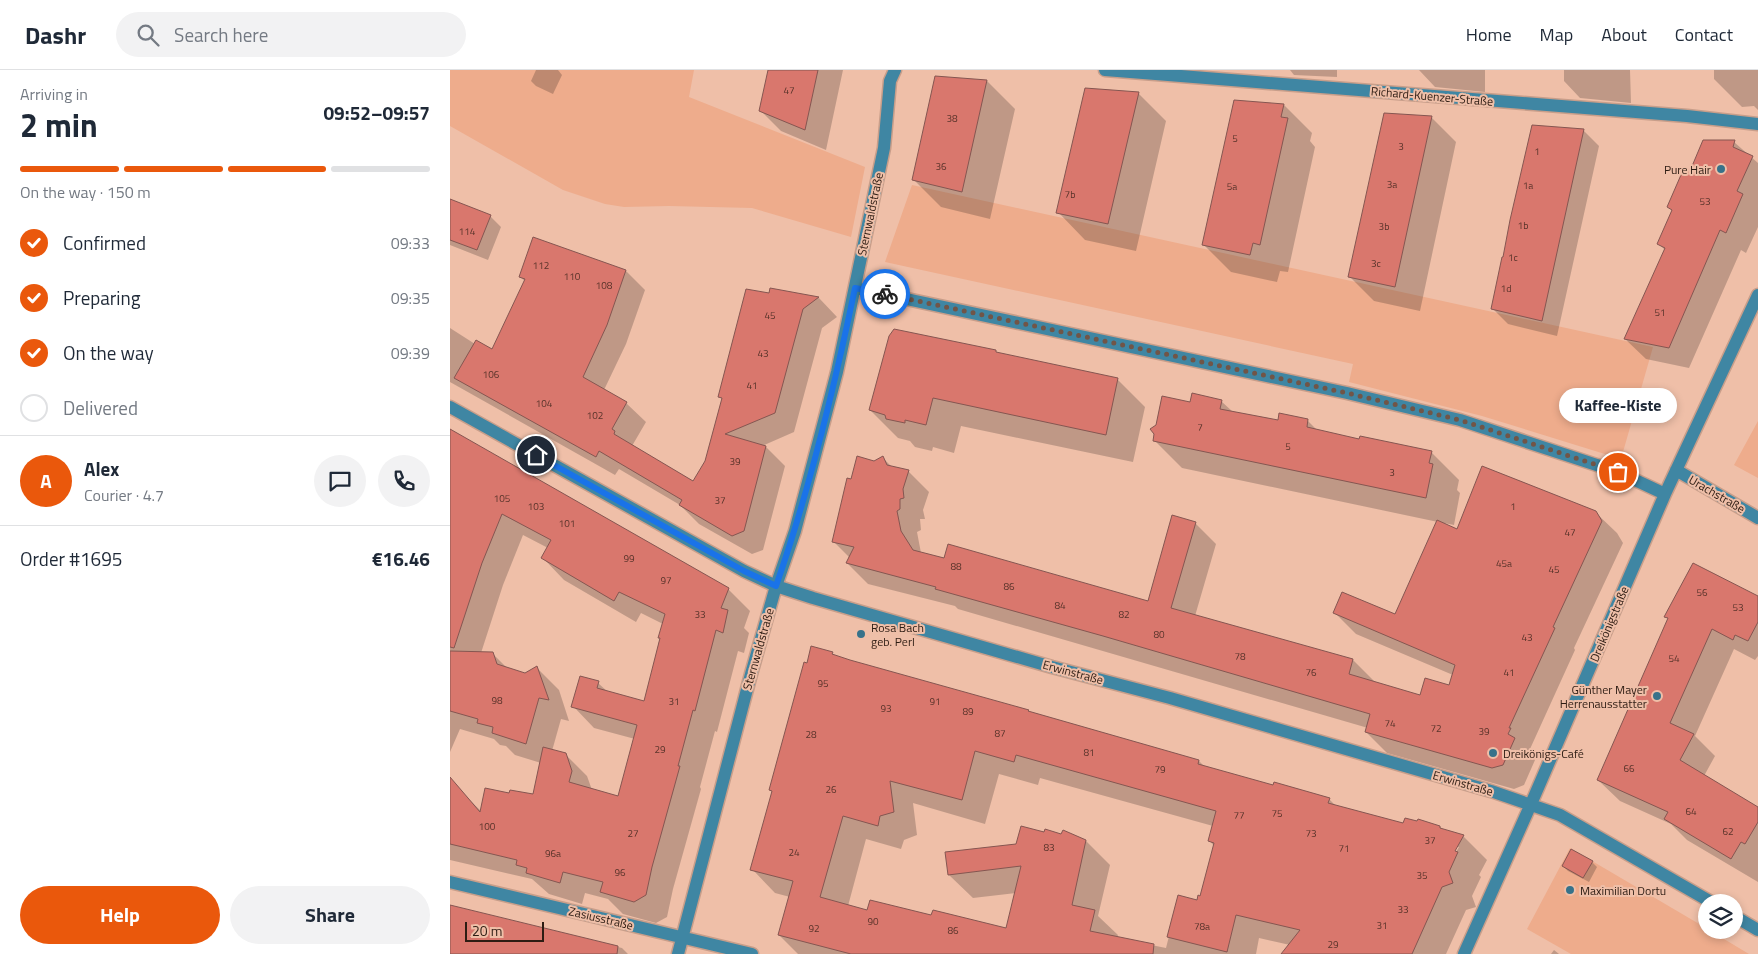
<!DOCTYPE html>
<meta charset="utf-8">
<style>
:root{--surface:#fff;--page:#f2f2f3;--text:#1f2937;--muted:#747a83;--line:#e0e1e3;--accent:#ea580c}
body{margin:0;font-family:"Titillium Web",sans-serif;background:var(--page);color:var(--text);height:100vh;display:flex;flex-direction:column;font-size:19px;white-space:nowrap}
*{box-sizing:border-box;margin:0}
p{font-size:16px;color:var(--muted)}
.icon{flex:none;width:28px;height:28px;fill:none;stroke:currentColor;stroke-width:2;stroke-linecap:round;stroke-linejoin:round}
.map{position:relative;flex:1;overflow:hidden}
.sheet{display:flex;flex-direction:column;background:var(--surface);width:450px}
.sheet>*{flex:none}
.buttons{position:absolute;left:1248px;top:824px;display:grid;gap:10px}
.buttons a{display:grid;place-items:center;width:45px;height:45px;border-radius:50%;background:var(--surface);box-shadow:0 2px 8px #0003;font-size:25px}
.scale{position:absolute;left:15px;bottom:12px;width:79px;box-sizing:border-box;padding-left:5px;border:2px solid #2d1c13;border-top:0;font-size:14px;line-height:18px;white-space:nowrap;color:#2d1c13;-webkit-text-stroke:4px #efbfa8;paint-order:stroke}
.pin{position:absolute;display:grid;place-items:center;width:42px;height:42px;color:#fff;margin:-21px;border:2px solid #fff;border-radius:50%;box-shadow:0 1px 5px #0007}
.courier{position:absolute;display:grid;place-items:center;width:50px;height:50px;margin:-25px;border:4px solid #1a73e8;border-radius:50%;background:#fff;color:#222;box-shadow:0 1px 6px #0007}
.bubble{position:absolute;height:35px;border-radius:18px;background:var(--surface);box-shadow:0 2px 8px #0003;font-size:16px;font-weight:700;line-height:35px;text-align:center}
.overview em{font-style:normal;font-weight:700}
.overview div{display:flex;flex-direction:column-reverse}
.overview{display:flex;align-items:center;justify-content:space-between;height:85px;padding:0 20px}
h1{font-size:32px;font-weight:700;line-height:38px}
.bar{display:grid;grid-template-columns:repeat(4,1fr);gap:8px 5px;align-content:center;height:60px;padding:0 20px}
.bar i{height:6px;border-radius:4px;background:var(--line)}
.bar .current{background:var(--accent)}
.bar p{grid-column:span 4}
.line{display:flex;align-items:center;gap:12px;padding:0 20px;border-top:1px solid var(--line)}
.line div{flex:1}
.round{display:grid;place-items:center;flex:none;width:52px;height:52px;border-radius:26px;background:var(--page)}
ol{padding:0 20px;list-style:none}
li{display:flex;align-items:center;gap:15px;height:55px}
li p{margin-inline-start:auto}
li .icon{padding:5px;border-radius:50%;background:var(--accent);color:#fff;stroke-width:4}
li:last-child{color:var(--muted)}
li i{width:28px;height:28px;border:2px solid var(--line);border-radius:50%}
.cta{display:flex;gap:10px;margin-top:auto;padding:10px 20px}
.cta a{flex:1;height:58px;border-radius:30px;background:var(--accent);color:#fff;font-size:20px;font-weight:700;line-height:58px;text-align:center}
.cta a+a{background:var(--page);color:var(--text)}
header{display:flex;align-items:center;gap:30px;box-sizing:border-box;height:70px;padding:0 25px;background:var(--surface);border-bottom:1px solid var(--line)}
header strong{font-size:24px}
nav{display:flex;gap:28px;margin-inline-start:auto;font-size:18px}
.search{width:350px;height:45px;background:var(--page);display:flex;align-items:center;gap:12px;box-sizing:border-box;padding:0 18px;border-radius:28px;color:var(--muted);font-size:19px}
main{display:flex;flex:1;min-height:0}
.map>svg:first-child{display:block}
.green{fill:#eeac8c}
.shadow{fill:#0003;fill-rule:evenodd}
.building{fill:#d9776d;stroke:#855651}
.lines{fill:none;stroke-linecap:round;stroke-linejoin:round}
.minor-casing{stroke:#c89e8a;stroke-width:15}
.minor{stroke:#3f86a3;stroke-width:12}
.done{stroke:#715547;stroke-width:5;stroke-dasharray:0 9}
.route{stroke:#1a73e8;stroke-width:6}
.poi-dot{fill:#37728a;stroke:#efbfa8;stroke-width:2}
.labels{text-anchor:middle;dominant-baseline:central;stroke-width:4;stroke-linejoin:round;paint-order:stroke}
.number-label{font-size:10px;fill:#58332a}
.street-label{font-size:12px;fill:#2d1c13;stroke:#efbfa8}
.poi-label{font-size:12px;fill:#2d1c13;stroke:#efbfa8;text-anchor:start}
</style>
<header>
<strong>Dashr</strong>
<div class="search"><svg class="icon" aria-label="search" viewBox="0 0 24 24"><circle cx="10" cy="10" r="6"/><path d="M15 15l6 6"/></svg>Search here</div>
<nav><a>Home</a><a>Map</a><a>About</a><a>Contact</a></nav>
</header>
<main>
<section class="sheet">
<div class="overview"><div><h1>2 min</h1><p>Arriving in</p></div><em>09:52–09:57</em></div>
<div class="bar"><i class="current"></i><i class="current"></i><i class="current"></i><i></i><p>On the way · 150 m</p></div>
<ol>
<li><svg class="icon" aria-label="check" viewBox="0 0 24 24"><path d="M5 12l5 5 9-10"/></svg>Confirmed<p>09:33</p></li>
<li><svg class="icon" aria-label="check" viewBox="0 0 24 24"><path d="M5 12l5 5 9-10"/></svg>Preparing<p>09:35</p></li>
<li><svg class="icon" aria-label="check" viewBox="0 0 24 24"><path d="M5 12l5 5 9-10"/></svg>On the way<p>09:39</p></li>
<li><i></i>Delivered</li>
</ol>
<div class="line" style="height:90px"><b class="round" style="background:var(--accent);color:#fff">A</b><div><b>Alex</b><p>Courier · 4.7</p></div><a class="round"><svg class="icon" aria-label="chat" viewBox="0 0 24 24"><path d="M4 5h16v11H9l-5 4z"/></svg></a><a class="round"><svg class="icon" aria-label="phone" viewBox="0 0 24 24"><path d="M5 4h4l2 5-3 2q2 4 5 5l2-3 5 2v4C11 20 4 13 5 4z"/></svg></a></div>
<div class="line" style="height:65px"><div>Order #1695</div><b>€16.46</b></div>
<div class="cta"><a>Help</a><a>Share</a></div>
</section>
<div class="map">
<svg width="1308" height="884" viewBox="0 0 1308 884">
<rect width="100%" height="100%" fill="#efbfa8"/>
<!-- green -->
<path class="green" d="M0 0H244L239 27 415 97 401 167 302 138 219 136 174 137 155 134 113 120 0 56Z
M462 115 1203 277 1171 389 1032 346 899 312 903 294 435 192Z
M1308 351V408L1284 395Z
M1120 778 1256 858V860H1259L1299 884H1121L1077 859Z"/>
<!-- shadow -->
<path class="shadow" d="M86 0H108L112 5 103 24 86 16 81 11Z
M319 0H393L376 80 331 61 310 40Z
M840 0H887V7L844 5Z
M969 0H1035V22L985 17Z
M1114 0H1180L1181 33 1130 28 1114 11Z
M1264 0H1308V40L1304 36 1292 37 1264 9Z
M537 11 565 39 540 149 491 137 463 109Z
M688 23 716 51 686 181 635 170 608 142Z
M834 35 862 63 860 71 865 77 838 202 830 201 827 212 781 202 753 174Z
M935 44 982 48 1006 72 970 241 924 231 899 206Z
M1133 60 1149 76 1107 266 1058 254 1042 238Z
M1284 72 1308 93V157L1296 183 1291 180 1239 298 1196 289 1175 269 1215 180 1209 174 1223 142 1219 137 1241 102Z
M0 130 40 146 51 157 38 190 0 175Z
M84 169 176 201 195 220 176 274 154 320 176 333 196 352 182 376 244 413 256 392 273 330 269 326 321 219 369 228 387 247 372 258 344 362 312 376 316 377 335 396 313 480 302 484 249 454 230 435 169 399 165 405 0 312V258L25 274 43 281 76 212 70 207Z
M548 284 667 309 695 337 683 392 511 356 504 383 483 377 482 381 465 377 460 371 448 368 420 340Z
M771 331 783 342 829 352 857 350 868 361 910 370 981 382 1009 410 1007 420 1010 423 1004 455 994 453 1008 461 1145 442 1167 463 1173 473 1124 578 1125 580 1080 679 1079 684 1085 690 1074 715 1064 719 937 683 916 662 918 658 508 539 505 536 418 514 397 493 400 488 383 471 402 411 424 393 433 388 442 397 458 401 479 422 473 440 475 449H470L471 460 467 462 471 483 699 533 745 453 766 474 745 546 903 590 924 611 923 613 971 627 999 616 1003 605 906 564 885 543 946 546 988 452 732 398 704 370 741 334Z
M0 360 278 519 300 541 294 558 299 563 294 583 288 581 267 662 265 661 250 717 251 719 223 819 217 847 206 853 173 844 158 829 135 823 132 834 99 824 82 809 0 790V711L31 741 60 725H84L91 693 65 685 56 676 50 675 44 669 10 659 0 682ZM73 465 98 478 93 488 114 510 186 552 191 543 213 554 195 633 158 622 148 613 123 636 144 658 185 669 169 727 142 720 137 706 115 684 102 681 111 649 119 651 109 620 87 598 75 604 58 599 42 583H31L53 515Z
M1308 527V586L1305 590 1284 579 1245 666 1265 686 1254 706 1308 738V812L1237 770 1221 754 1170 731 1148 710 1219 550 1216 546Z
M382 583 387 587 400 592 578 641 580 643 749 691 756 698 824 717 879 729 886 736 954 755 990 757 993 760 1013 766 1037 790 1029 805 1031 807 1022 826 1026 837 1016 840 996 884H833L840 875 809 868 806 884H348L329 865 340 827 325 823 302 799 323 722 320 720ZM549 704 588 715 590 708 763 756 759 770 764 776 750 827 748 831 729 826 716 878 667 868 668 865 648 846 660 795 636 771 614 762 612 766 594 764 499 805 523 828 566 823 557 860 482 846 418 841 398 836 416 769 451 779 454 770 467 765 463 733 535 754ZM1006 777H1009L1003 787Z
M1142 792 1147 797 1139 812 1118 801 1113 796Z
M0 836 172 878 178 884H0Z
M1104 880 1109 884H1101Z"/>
<!-- building -->
<path class="building" d="M318 0H368L355 60 309 41Z
M485 6 537 10 512 122 462 110Z
M635 18 689 22 658 154 606 143Z
M784 30 834 34 831 47 838 48 810 175 803 173 800 185 752 175Z
M934 43 982 46 945 217 898 207Z
M1082 55 1134 59 1092 251 1041 239 1052 187H1053L1060 150Z
M1253 70H1285L1283 77 1303 86 1287 121 1293 124 1276 163 1270 160 1219 278 1174 269 1215 178 1207 174 1222 140 1217 137 1234 98 1240 101Z
M0 129 41 145 27 180 0 170Z
M83 167 176 200 157 255 133 307 177 332 162 359 165 361 164 364 243 411 255 391 272 328 268 327 296 219 319 223 320 218 369 227 353 239 325 343 275 364 316 376 294 461 282 466 229 435 232 430 149 381 146 387 4 308 26 270 42 279 75 209 69 207Z
M444 259 546 280V282L668 308 656 365 483 328 476 355 455 350V353L436 349 435 345 419 340 439 266Z
M742 323 772 330 770 339 828 350 829 343 858 349 857 357 909 369 910 366 982 381 979 393 983 394 976 428 703 371 704 364 700 359 706 355 712 326 740 332Z
M0 359 279 518 271 538 278 540 273 563 266 560 245 641 243 640 228 696H230L202 797 196 825 184 832 150 822 153 812 113 802 110 813 76 803 77 798 66 795 67 790 0 774V707L30 742 35 718 59 723 60 720 83 724 93 677 116 683 122 701 119 712 168 726 187 655 121 637 130 606 149 611 147 618 194 631 210 568H208L215 544 169 522 164 531 91 488 101 470 52 444 32 493 4 578 0 577Z
M407 386 424 391 433 386 437 395 459 400 453 419 454 428 450 429V439L447 441 451 461 463 480 494 488 498 474 698 531 722 445 746 452 721 538 903 589 899 604 970 625 975 608 999 615 1005 595 883 543 892 522 945 544 987 450 1007 459 1032 396 1146 441 1152 451 1103 557 1105 558 1059 658H1061L1058 664 1065 668 1053 695 1042 698 915 662 920 644 653 566 485 519 486 517 396 493 404 477 382 472 397 408 401 409Z
M1243 493 1308 526V552L1298 571 1285 565 1283 570 1262 559 1220 653 1244 664 1230 690 1308 737V752L1295 774 1291 772 1281 789 1214 749 1218 742 1147 710 1218 548 1214 547Z
M361 576 383 582 382 584 400 590 579 640 578 641 749 690 748 694 823 715 824 712 880 728 878 733 953 753 955 748 967 751 968 749 990 756V758L1014 765 1005 781 1008 782 999 802 1003 813 992 817 962 884H831L850 860 786 845 777 882 717 867 728 825 747 830 748 825 750 826 764 773 758 771 766 741 566 685 564 692 525 681 512 730 440 711 444 742 430 746 428 756 393 746 370 827 417 840 420 830 481 845 483 840 556 858 571 796 498 805 495 782 566 774 571 756 594 762 595 759 611 764 613 760 636 770 622 835 645 840 640 861 704 874 703 884H401L328 865 343 811 300 800 322 721 319 720 354 592 357 593Z
M0 581 43 582 47 594 75 603 87 596 99 630 89 628 76 674 42 663 43 657 27 653 28 649 0 641Z
M1121 779 1143 791 1133 808 1112 796Z
M0 835 168 876 167 884H0Z"/>
<g class="lines">
<defs>
<path id="minor" d="M655 0 1237 46 1308 54
M405 218 897 323 1010 350 1168 402 1215 424
M0 337 294 501 326 516 363 528 602 597 720 628 1041 721 1110 745 1261 832
M1226 400 1308 448
M0 812 302 884
M1284 846 1308 860
M228 884 301 604 326 516 345 461 387 302 434 78 440 11 445 0
M1014 884 1081 734 1215 424 1308 225"/>
</defs>
<!-- minor casing -->
<use href="#minor" class="minor-casing"/>
<!-- minor -->
<use href="#minor" class="minor"/>
</g>
<g class="lines">
<!-- done -->
<path class="done" d="M435 224 897 323 1010 350 1168 402"/>
<!-- route -->
<path class="route" d="M86 385 294 501 326 516C360 419 384 319 405 218L435 224"/>
</g>
<!-- markers -->
<g class="poi-dot">
<circle cx="1271" cy="99" r="5"/>
<circle cx="411" cy="564" r="5"/>
<circle cx="1207" cy="626" r="5"/>
<circle cx="1043" cy="683" r="5"/>
<circle cx="1120" cy="820" r="5"/>
</g>
<g class="labels">
<!-- number labels -->
<g class="number-label">
<text x="339" y="20">47</text>
<text x="502" y="48">38</text>
<text x="785" y="68">5</text>
<text x="951" y="76">3</text>
<text x="1087" y="81">1</text>
<text x="491" y="96">36</text>
<text x="942" y="114">3a</text>
<text x="1078" y="115">1a</text>
<text x="782" y="116">5a</text>
<text x="620" y="124">7b</text>
<text x="1255" y="131">53</text>
<text x="1073" y="155">1b</text>
<text x="934" y="156">3b</text>
<text x="17" y="161">114</text>
<text x="1063" y="187">1c</text>
<text x="926" y="193">3c</text>
<text x="91" y="195">112</text>
<text x="122" y="206">110</text>
<text x="154" y="215">108</text>
<text x="1056" y="218">1d</text>
<text x="1210" y="242">51</text>
<text x="320" y="245">45</text>
<text x="313" y="283">43</text>
<text x="41" y="304">106</text>
<text x="302" y="315">41</text>
<text x="94" y="333">104</text>
<text x="145" y="345">102</text>
<text x="750" y="357">7</text>
<text x="838" y="376">5</text>
<text x="285" y="391">39</text>
<text x="942" y="402">3</text>
<text x="52" y="428">105</text>
<text x="270" y="430">37</text>
<text x="86" y="436">103</text>
<text x="1063" y="436">1</text>
<text x="117" y="453">101</text>
<text x="1120" y="462">47</text>
<text x="179" y="488">99</text>
<text x="1054" y="493">45a</text>
<text x="506" y="496">88</text>
<text x="1104" y="499">45</text>
<text x="216" y="510">97</text>
<text x="559" y="516">86</text>
<text x="1252" y="522">56</text>
<text x="610" y="535">84</text>
<text x="1288" y="537">53</text>
<text x="250" y="544">33</text>
<text x="674" y="544">82</text>
<text x="709" y="564">80</text>
<text x="1077" y="567">43</text>
<text x="790" y="586">78</text>
<text x="1224" y="588">54</text>
<text x="861" y="602">76</text>
<text x="1059" y="602">41</text>
<text x="373" y="613">95</text>
<text x="47" y="630">98</text>
<text x="224" y="631">31</text>
<text x="485" y="631">91</text>
<text x="436" y="638">93</text>
<text x="518" y="641">89</text>
<text x="940" y="653">74</text>
<text x="986" y="658">72</text>
<text x="1034" y="661">39</text>
<text x="550" y="663">87</text>
<text x="361" y="664">28</text>
<text x="210" y="679">29</text>
<text x="639" y="682">81</text>
<text x="1179" y="698">66</text>
<text x="710" y="699">79</text>
<text x="381" y="719">26</text>
<text x="1241" y="741">64</text>
<text x="827" y="743">75</text>
<text x="789" y="745">77</text>
<text x="37" y="756">100</text>
<text x="1278" y="761">62</text>
<text x="183" y="763">27</text>
<text x="861" y="763">73</text>
<text x="980" y="770">37</text>
<text x="599" y="777">83</text>
<text x="894" y="778">71</text>
<text x="344" y="782">24</text>
<text x="103" y="783">96a</text>
<text x="170" y="802">96</text>
<text x="972" y="805">35</text>
<text x="953" y="839">33</text>
<text x="423" y="851">90</text>
<text x="932" y="855">31</text>
<text x="752" y="856">78a</text>
<text x="364" y="858">92</text>
<text x="503" y="860">86</text>
<text x="883" y="874">29</text>
</g>
<!-- street labels -->
<g class="street-label">
<text transform="translate(982 26) rotate(5)">Richard-Kuenzer-Straße</text>
<text transform="translate(420 144) rotate(-78)">Sternwaldstraße</text>
<text transform="translate(1267 424) rotate(30)">Urachstraße</text>
<text transform="translate(1159 554) rotate(-67)">Dreikönigstraße</text>
<text transform="translate(308 579) rotate(-74)">Sternwaldstraße</text>
<text transform="translate(623 602) rotate(15)">Erwinstraße</text>
<text transform="translate(1013 713) rotate(16)">Erwinstraße</text>
<text transform="translate(151 848) rotate(13)">Zasiusstraße</text>
</g>
<!-- poi labels -->
<g class="poi-label">
<text x="1261" y="99" text-anchor="end">Pure Hair</text>
<text x="421" y="557">Rosa Bach<tspan x="421" dy="14">geb. Perl</tspan></text>
<text x="1197" y="619" text-anchor="end">Günther Mayer<tspan x="1197" dy="14">Herrenausstatter</tspan></text>
<text x="1053" y="683">Dreikönigs-Café</text>
<text x="1130" y="820">Maximilian Dortu</text>
</g>
</g>
</svg>
<div class="buttons">
<a><svg class="icon" aria-label="layers" viewBox="0 0 24 24"><path d="M12 4l9 5-9 5-9-5zM3 14l9 5 9-5"/></svg></a>
</div>
<div class="scale">20 m</div>
<div class="pin" style="left:1168px;top:402px;background:#ea580c"><svg class="icon" aria-label="bag" viewBox="0 0 24 24"><path d="M5 8h14l-1 12H6zM9 8a3 3 0 0 1 6 0"/></svg></div>
<div class="pin" style="left:86px;top:385px;background:#1f2937"><svg class="icon" aria-label="home" viewBox="0 0 24 24"><path d="M3 11l9-7 9 7M6 9v11h12V9"/></svg></div>
<div class="courier" style="left:435px;top:224px"><svg class="icon" aria-label="bike" viewBox="0 0 24 24"><circle cx="6" cy="16" r="4"/><circle cx="18" cy="16" r="4"/><path d="M6 16l4-8h5l3 8M10 8l3 8H6M13 5h3"/></svg></div>
<div class="bubble" style="left:1109px;top:318px;width:118px">Kaffee-Kiste</div>
</div>
</main>
